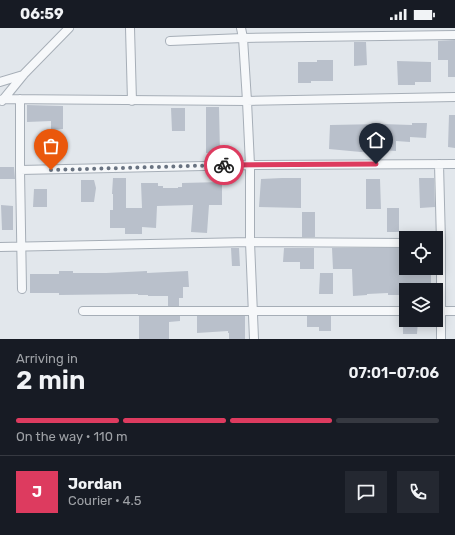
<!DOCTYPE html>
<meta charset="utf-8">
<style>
:root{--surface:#171b24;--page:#242831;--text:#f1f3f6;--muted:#9ea1a6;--line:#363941;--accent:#dd3b5f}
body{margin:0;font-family:Rubik,sans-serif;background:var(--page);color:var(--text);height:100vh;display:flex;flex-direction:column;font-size:15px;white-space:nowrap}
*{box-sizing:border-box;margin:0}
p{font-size:13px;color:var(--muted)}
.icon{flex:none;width:22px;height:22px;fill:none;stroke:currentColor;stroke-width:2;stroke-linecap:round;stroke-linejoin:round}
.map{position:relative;height:311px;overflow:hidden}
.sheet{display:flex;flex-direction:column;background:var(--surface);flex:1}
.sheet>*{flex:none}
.buttons{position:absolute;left:399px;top:203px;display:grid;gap:8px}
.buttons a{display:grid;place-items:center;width:44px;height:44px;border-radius:0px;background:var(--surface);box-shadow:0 2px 10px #0003;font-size:20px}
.pin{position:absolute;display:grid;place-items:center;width:34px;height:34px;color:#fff;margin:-41px -17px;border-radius:50% 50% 50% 0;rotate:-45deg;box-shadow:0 0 4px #0007}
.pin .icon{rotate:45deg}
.courier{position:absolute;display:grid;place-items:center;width:40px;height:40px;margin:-20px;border:3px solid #dd3b5f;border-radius:50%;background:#fff;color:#222;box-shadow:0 1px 5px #0007}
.head em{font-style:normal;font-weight:600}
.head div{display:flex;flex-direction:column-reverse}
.head{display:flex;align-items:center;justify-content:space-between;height:68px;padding:0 16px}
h1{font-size:26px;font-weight:600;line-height:30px}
.bar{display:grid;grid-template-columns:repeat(4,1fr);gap:6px 4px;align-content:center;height:48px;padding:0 16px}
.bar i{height:5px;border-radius:3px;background:var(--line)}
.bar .on{background:var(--accent)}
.bar p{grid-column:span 4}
.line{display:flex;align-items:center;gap:10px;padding:0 16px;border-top:1px solid var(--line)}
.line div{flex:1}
.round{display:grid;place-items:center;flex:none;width:42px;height:42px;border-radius:0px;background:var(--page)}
.status{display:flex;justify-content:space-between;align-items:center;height:28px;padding:0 20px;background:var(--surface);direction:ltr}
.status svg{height:11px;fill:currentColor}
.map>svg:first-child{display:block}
.building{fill:#b9c0cb}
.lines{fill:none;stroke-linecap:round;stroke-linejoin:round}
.minor-casing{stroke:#a6aeb7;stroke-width:10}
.minor{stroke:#f6f8fa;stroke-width:8}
.done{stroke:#697381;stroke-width:4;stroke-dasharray:0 7.2}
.route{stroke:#dd3b5f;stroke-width:5}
</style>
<div class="status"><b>06:59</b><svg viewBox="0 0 49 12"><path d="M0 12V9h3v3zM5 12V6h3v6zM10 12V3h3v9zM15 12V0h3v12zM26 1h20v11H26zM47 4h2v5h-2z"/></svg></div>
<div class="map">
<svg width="455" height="311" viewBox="0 0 455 311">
<rect width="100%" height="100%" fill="#e2e7ec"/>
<!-- building -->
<path class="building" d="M455 12V49H448V32H438V13Z
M354 14H366L367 37 354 38Z
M317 32H333V53H311V55H298V34H317Z
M397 33 431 34V54H415V57H398Z
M27 77 63 78V101L51 102V93L27 94Z
M206 79H219L220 125H206Z
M171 80H185V103H172Z
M449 87H455V120L448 119Z
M412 95H427L426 110 410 109V114L396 113V123L378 122 361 124 329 121 330 97 381 96 412 97Z
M0 139H14L15 151H0Z
M113 150H126V180H142L141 155H158V158H163V160H178V159H182V155L222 154V177H209L207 205 191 204 193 177 157 178 156 200 142 199V206H125V200H110V182H113V166H112Z
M282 150H301V180L259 179 261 151Z
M419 150H434L435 179 420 180Z
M366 151H380L381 181H366Z
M81 152H94L96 160 94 174H81Z
M34 161H47V179H33Z
M1 177 13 178V202H2Z
M387 180H399V204H387Z
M302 184H315V209H302Z
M231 220H239L240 238H232Z
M284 220H314V241H300V234H283Z
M332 220H406V240H431V262H406V265H402V267H388V265L367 266V267L353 268 352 241H333Z
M59 243H73V245H106L147 243V245L188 243 189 259H183V270H179V278H168V268H148V267H138V266L59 267V265H30V246H59Z
M320 245H333V266H319Z
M139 288H180V293L169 294V311H139Z
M197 288H245V311H229V305H228V303L197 305Z
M307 288H331V303H319V299H307Z
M403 292H418L417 306H403Z"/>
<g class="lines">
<defs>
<path id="minor" d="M130 0 132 73
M241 0 243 10 247 73 455 69
M170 13 243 10 455 7
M0 54 23 47
M3 71 247 73 250 137V214L254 311
M20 71V142L250 137 455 136
M2 73 24 46 69 0
M439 136 441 215V311
M20 142 22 261
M0 219 250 214 406 215
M83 283H406
M436 283H455"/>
</defs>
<!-- minor casing -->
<use href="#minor" class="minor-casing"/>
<!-- minor -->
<use href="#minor" class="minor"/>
</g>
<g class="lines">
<!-- done -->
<path class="done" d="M51 142 224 137"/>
<!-- route -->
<path class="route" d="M224 137 376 136"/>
</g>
</svg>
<div class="buttons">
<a><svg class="icon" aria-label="locate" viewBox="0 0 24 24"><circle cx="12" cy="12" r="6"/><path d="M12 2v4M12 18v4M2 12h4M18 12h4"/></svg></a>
<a><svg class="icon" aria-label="layers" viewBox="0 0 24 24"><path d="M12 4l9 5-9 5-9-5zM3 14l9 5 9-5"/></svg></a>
</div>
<div class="pin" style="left:51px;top:142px;background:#ea580c"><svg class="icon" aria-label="bag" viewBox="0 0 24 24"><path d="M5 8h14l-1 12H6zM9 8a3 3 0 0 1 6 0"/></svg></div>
<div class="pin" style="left:376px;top:136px;background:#1f2937"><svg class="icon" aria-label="home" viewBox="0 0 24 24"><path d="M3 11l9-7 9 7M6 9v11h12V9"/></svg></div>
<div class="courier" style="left:224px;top:137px"><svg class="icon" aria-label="bike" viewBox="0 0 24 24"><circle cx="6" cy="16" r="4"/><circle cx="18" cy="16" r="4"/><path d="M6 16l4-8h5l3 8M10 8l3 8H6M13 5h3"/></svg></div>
</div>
<section class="sheet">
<div class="head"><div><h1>2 min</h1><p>Arriving in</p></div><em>07:01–07:06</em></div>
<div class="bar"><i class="on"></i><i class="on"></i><i class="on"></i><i></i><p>On the way · 110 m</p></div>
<div class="line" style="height:72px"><b class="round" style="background:var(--accent);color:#fff">J</b><div><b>Jordan</b><p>Courier · 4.5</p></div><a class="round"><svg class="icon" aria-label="chat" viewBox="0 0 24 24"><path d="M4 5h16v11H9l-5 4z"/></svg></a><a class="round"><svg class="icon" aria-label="phone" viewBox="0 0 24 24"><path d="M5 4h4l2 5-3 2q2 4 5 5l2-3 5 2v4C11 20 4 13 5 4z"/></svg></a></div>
</section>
